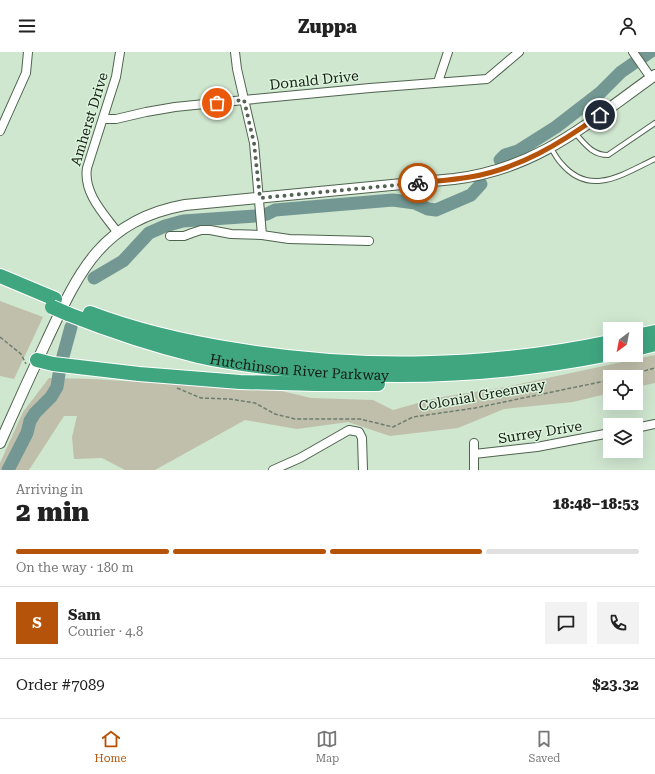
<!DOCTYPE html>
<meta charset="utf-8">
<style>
:root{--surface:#fff;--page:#f2f2f2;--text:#222;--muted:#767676;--line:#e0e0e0;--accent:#b45309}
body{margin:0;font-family:"Roboto Serif",serif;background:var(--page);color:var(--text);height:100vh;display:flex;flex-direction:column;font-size:15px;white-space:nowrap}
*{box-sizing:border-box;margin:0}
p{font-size:13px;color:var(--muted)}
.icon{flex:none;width:22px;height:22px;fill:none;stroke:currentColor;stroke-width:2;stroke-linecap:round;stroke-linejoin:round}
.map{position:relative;height:418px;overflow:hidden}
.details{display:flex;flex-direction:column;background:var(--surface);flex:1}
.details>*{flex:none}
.needle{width:26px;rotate:212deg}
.tools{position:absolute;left:603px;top:270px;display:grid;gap:8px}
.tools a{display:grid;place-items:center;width:40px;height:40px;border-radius:0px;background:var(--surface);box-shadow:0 4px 16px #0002;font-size:20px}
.pin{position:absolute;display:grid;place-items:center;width:34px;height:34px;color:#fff;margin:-17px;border:2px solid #fff;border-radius:50%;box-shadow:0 1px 4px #0007}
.courier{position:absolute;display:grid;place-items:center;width:40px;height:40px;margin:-20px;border:3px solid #b45309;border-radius:50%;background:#fff;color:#222;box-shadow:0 1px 5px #0007}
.head em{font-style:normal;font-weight:800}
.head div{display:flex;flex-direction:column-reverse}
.head{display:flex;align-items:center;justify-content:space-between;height:68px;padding:0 16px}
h1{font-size:26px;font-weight:800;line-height:30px}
.bar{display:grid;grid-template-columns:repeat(4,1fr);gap:6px 4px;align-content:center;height:48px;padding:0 16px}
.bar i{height:5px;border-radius:3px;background:var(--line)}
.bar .on{background:var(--accent)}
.bar p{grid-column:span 4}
.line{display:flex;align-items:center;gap:10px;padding:0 16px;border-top:1px solid var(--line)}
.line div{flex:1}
.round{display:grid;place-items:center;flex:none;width:42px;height:42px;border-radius:0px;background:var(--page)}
header{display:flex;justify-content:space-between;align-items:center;height:52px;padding:0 16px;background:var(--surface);font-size:18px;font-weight:800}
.tabs{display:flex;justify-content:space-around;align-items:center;height:56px;border-top:1px solid var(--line);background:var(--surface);font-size:11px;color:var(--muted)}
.tabs a{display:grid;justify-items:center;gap:2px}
.tabs .on{color:var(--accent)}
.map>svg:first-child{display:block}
.green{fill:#bfbfab}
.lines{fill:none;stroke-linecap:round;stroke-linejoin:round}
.river{stroke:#739792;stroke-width:13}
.service-casing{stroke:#4f634f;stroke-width:6}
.minor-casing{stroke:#4f634f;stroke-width:10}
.tertiary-casing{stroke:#4f634f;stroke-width:12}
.motorway-casing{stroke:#fff;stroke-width:16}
.path{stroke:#6e7e6e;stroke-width:1.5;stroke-dasharray:4 2;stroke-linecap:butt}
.service{stroke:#fff;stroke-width:4}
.minor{stroke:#fff;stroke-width:8}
.tertiary{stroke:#fff;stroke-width:10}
.motorway{stroke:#3fa680;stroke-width:14}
.motorway-bridge-casing{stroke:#fff;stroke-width:16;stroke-linecap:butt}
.motorway-bridge{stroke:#3fa680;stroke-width:14}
.done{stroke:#556355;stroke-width:4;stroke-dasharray:0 7.2}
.route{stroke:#b45309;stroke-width:5}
.labels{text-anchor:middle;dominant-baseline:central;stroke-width:3;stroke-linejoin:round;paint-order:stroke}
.street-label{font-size:14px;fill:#141c14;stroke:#dcf3dc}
</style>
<header><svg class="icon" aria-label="menu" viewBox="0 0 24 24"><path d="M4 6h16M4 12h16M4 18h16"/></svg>Zuppa<svg class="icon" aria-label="person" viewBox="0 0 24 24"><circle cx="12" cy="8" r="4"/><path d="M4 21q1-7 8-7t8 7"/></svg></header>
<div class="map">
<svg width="655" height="418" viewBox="0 0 655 418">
<rect width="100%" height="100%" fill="#cfe6cf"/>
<!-- green -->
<path class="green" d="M0 249 43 265 14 327 0 324Z
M655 303V331L636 335V325H610V341L573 350 504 357 458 376 390 384 348 370 297 377 245 368 155 418H125L102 406 74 407 72 385 77 364H64L29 418H0V411L23 360 49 326 93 327 202 334 269 336 311 346 373 348 393 358 436 346 506 335Z"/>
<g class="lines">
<!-- river -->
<path class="river" d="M500 108 505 103 518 99 556 75 600 41 621 20 650 0
M94 226 123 209 149 181 165 174 183 169 255 164 267 162 275 158 393 148 415 151 428 157 436 158 471 143 481 132
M62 308 71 275
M8 418 27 381 30 369 35 361 51 345 57 335 59 322"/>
<defs>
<path id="service" d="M575 81C585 92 592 103 608 103L655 71
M551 96C554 101 557 107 561 111 590 146 623 122 655 107"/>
<path id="minor" d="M235 0 237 17 254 91 262 183
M633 0 651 26
M438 30 448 0
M103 67H116L146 60 175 55 244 48 370 36 487 27 519 0
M0 79 26 21 28 0
M118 181C104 162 83 141 87 116L116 25 120 0
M170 184H184L192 181 201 178H210L231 182 262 183 289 187 369 189
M636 376 655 372
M474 391V418
M474 402 537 395 610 381
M273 418 300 406 349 378 359 380 362 386 363 418"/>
<path id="tertiary" d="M0 391C15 357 31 322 47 288 79 219 102 168 185 153L454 127C538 117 589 70 655 23"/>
<g id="motorway">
<path d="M0 224 55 247"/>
<path d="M90 261C137 279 186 290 236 298 359 318 488 316 610 290"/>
<path id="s1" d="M68 262C111 279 153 293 198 304 233 312 270 316 306 319 408 328 510 322 610 302"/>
<path d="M636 284 655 280"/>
<path d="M636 297 655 292"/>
<path d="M37 308 53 312 139 322 240 330 316 332H378"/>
</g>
</defs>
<!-- service casing -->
<use href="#service" class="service-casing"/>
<!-- minor casing -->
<use href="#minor" class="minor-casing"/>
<!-- tertiary casing -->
<use href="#tertiary" class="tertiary-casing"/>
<!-- motorway casing -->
<use href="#motorway" class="motorway-casing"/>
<!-- path -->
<path class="path" d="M0 285 21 302 26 312
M621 325 655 316
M177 336 201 346 230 347 255 351 275 362 295 367H360L393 375 413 365 475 356 610 328"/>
<!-- service -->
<use href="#service" class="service"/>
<!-- minor -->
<use href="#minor" class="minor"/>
<!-- tertiary -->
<use href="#tertiary" class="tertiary"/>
<!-- motorway -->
<use href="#motorway" class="motorway"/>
<defs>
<path id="motorway-bridge" d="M52 255 68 262"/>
</defs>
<!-- motorway-bridge casing -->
<use href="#motorway-bridge" class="motorway-bridge-casing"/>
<!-- motorway-bridge -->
<use href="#motorway-bridge" class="motorway-bridge"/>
</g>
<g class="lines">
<!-- done -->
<path class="done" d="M217 51 244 48 254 91 260 146 418 131"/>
<!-- route -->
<path class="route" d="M418 131C436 129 453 128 470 125 519 117 561 91 600 63"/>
</g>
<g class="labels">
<!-- street labels -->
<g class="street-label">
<text transform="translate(314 28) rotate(-6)">Donald Drive</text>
<text transform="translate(89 67) rotate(-73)">Amherst Drive</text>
<text stroke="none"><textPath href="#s1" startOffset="239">Hutchinson River Parkway</textPath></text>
<text transform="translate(482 343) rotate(-10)">Colonial Greenway</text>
<text transform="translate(540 380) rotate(-9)">Surrey Drive</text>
</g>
</g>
</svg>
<div class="tools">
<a><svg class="needle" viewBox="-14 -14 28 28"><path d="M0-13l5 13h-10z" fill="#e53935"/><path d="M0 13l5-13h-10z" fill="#767676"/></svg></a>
<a><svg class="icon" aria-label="locate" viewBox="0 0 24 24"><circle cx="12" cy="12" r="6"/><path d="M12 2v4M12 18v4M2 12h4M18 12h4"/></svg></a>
<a><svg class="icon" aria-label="layers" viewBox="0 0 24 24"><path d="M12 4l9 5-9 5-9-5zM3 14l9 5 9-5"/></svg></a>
</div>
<div class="pin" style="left:217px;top:51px;background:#ea580c"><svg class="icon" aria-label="bag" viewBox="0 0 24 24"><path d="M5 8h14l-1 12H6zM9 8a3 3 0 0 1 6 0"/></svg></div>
<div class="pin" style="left:600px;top:63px;background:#1f2937"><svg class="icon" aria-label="home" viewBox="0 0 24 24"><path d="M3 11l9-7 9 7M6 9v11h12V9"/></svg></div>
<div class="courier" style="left:418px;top:131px"><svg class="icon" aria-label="bike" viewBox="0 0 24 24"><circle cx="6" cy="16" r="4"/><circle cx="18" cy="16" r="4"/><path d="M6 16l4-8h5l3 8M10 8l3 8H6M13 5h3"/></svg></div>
</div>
<section class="details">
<div class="head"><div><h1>2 min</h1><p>Arriving in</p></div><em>18:48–18:53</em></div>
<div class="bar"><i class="on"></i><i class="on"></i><i class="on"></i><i></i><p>On the way · 180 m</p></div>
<div class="line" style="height:72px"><b class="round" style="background:var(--accent);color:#fff">S</b><div><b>Sam</b><p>Courier · 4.8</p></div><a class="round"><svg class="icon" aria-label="chat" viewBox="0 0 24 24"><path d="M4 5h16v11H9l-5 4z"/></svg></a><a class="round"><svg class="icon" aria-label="phone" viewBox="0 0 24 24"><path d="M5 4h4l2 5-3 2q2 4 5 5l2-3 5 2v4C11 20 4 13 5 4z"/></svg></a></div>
<div class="line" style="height:52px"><div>Order #7089</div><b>$23.32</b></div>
</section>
<nav class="tabs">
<a class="on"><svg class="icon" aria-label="home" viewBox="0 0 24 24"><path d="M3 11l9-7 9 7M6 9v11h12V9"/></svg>Home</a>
<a><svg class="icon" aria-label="map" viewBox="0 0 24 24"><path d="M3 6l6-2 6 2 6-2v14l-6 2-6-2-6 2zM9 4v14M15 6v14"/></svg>Map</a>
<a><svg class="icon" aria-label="saved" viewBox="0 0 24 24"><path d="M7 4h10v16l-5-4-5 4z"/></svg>Saved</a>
</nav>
